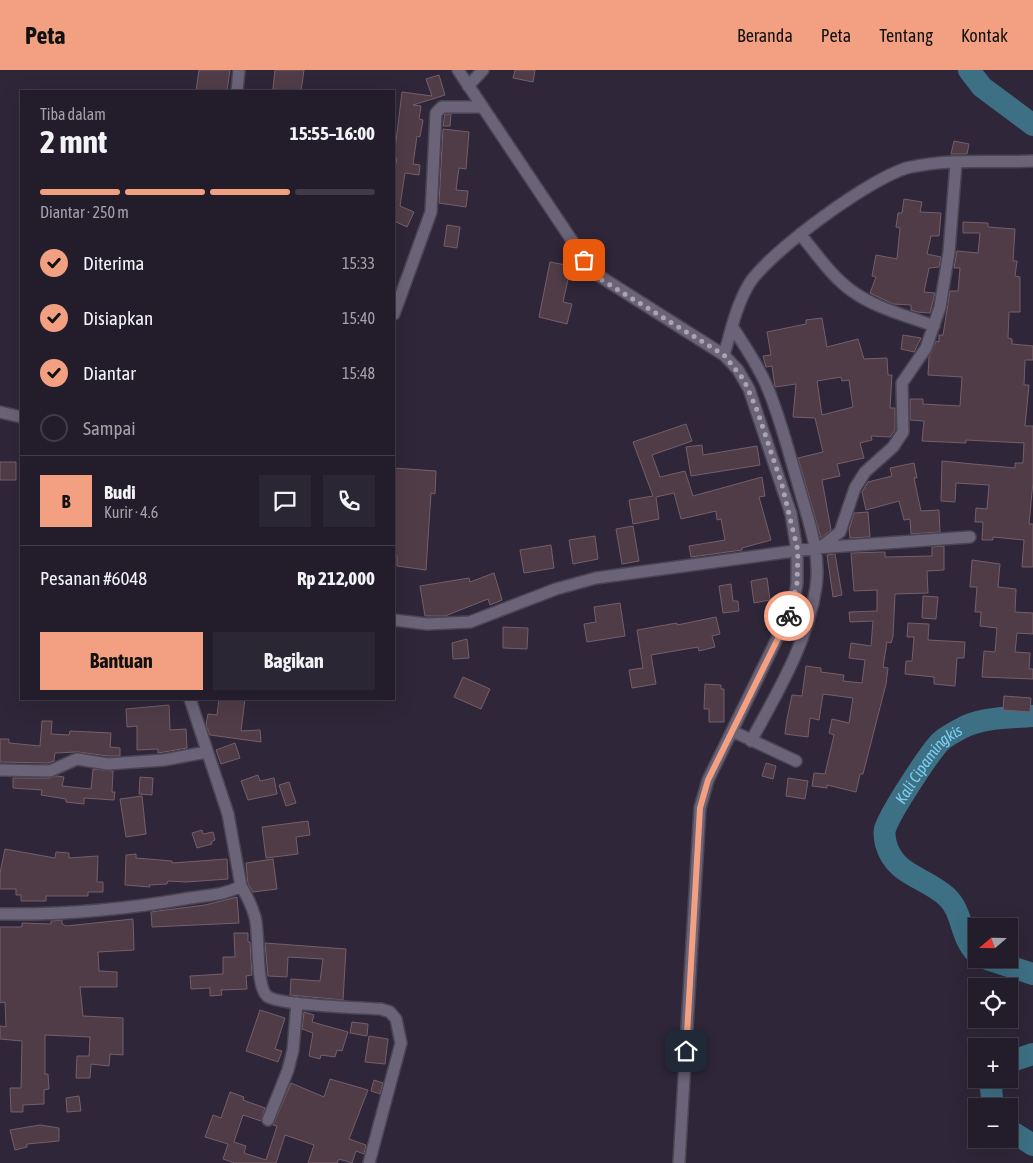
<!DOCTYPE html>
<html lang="id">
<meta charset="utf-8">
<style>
:root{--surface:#231d2b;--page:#2b2633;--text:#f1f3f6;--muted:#a3a2a9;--line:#403b47;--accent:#f2a081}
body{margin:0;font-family:"Asap Condensed",sans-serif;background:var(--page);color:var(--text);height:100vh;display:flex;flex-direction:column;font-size:19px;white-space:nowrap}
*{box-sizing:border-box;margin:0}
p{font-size:16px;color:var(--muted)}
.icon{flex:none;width:28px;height:28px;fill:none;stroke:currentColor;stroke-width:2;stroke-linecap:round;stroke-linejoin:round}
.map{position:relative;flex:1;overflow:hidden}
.sheet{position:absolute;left:20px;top:20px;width:375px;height:610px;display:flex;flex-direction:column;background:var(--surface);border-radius:0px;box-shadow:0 5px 20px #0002,0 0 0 1px var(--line)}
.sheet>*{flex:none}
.needle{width:32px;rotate:250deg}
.controls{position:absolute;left:968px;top:848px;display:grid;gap:10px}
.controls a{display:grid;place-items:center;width:50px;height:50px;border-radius:0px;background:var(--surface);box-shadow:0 5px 20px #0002,0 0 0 1px var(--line);font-size:25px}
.pin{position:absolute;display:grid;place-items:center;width:42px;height:42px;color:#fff;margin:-21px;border-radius:10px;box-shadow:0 2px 8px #0006}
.courier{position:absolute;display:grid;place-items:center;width:50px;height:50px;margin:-25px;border:4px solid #f2a081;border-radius:50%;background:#fff;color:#222;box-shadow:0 1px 6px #0007}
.headline em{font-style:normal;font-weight:700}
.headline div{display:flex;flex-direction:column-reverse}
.headline{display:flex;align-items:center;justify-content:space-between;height:85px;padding:0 20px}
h1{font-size:32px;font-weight:700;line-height:38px}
.bar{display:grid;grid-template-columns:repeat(4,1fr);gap:8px 5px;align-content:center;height:60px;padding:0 20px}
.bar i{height:6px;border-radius:4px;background:var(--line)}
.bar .selected{background:var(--accent)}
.bar p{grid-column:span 4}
.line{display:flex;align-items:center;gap:12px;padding:0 20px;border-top:1px solid var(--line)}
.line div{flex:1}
.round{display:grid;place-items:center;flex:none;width:52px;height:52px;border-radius:0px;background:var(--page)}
ol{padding:0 20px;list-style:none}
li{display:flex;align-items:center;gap:15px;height:55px}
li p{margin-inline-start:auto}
li .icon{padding:5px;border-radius:50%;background:var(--accent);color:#111;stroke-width:4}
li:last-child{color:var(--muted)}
li i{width:28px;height:28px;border:2px solid var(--line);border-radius:50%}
.primary-button{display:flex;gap:10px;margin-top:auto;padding:10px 20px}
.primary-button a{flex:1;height:58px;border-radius:0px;background:var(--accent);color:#111;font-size:20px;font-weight:700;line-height:58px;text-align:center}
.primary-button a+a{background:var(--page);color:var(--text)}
header{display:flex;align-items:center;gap:30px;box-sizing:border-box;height:70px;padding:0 25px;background:var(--accent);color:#111}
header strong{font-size:24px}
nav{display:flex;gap:28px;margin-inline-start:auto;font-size:18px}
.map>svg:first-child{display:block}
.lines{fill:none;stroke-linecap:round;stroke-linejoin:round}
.river{stroke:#3d7085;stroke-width:22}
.building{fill:#503c47;stroke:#745e6a;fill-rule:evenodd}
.street-casing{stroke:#4a4453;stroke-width:14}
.street{stroke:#6b6377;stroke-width:11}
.done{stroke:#aaa4b2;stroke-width:5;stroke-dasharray:0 9}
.route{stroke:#f2a081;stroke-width:6}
.labels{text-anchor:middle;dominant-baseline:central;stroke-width:4;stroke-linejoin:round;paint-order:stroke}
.water-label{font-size:16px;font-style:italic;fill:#7ccff0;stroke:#2f2739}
</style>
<header>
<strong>Peta</strong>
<nav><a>Beranda</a><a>Peta</a><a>Tentang</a><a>Kontak</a></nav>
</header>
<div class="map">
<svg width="1033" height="1093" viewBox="0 0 1033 1093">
<rect width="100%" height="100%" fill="#2f2739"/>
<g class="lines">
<!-- river -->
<g class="river">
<path d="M969 0 982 17 1033 55"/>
<path id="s1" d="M976 883C960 867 963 842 947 827 926 807 895 806 886 774 885 770 884 763 885 759 890 743 928 685 940 672 946 666 958 660 966 656 986 647 1011 648 1033 646"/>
<path d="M987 889 1033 904"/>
<path d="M1009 992 1033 984"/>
<path d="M993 1036 991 1019 994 1009"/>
<path d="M1009 1060 1033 1075"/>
</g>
</g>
<!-- building -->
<path class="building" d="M199 0H230L227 21H196Z
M275 0H304L301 21 273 19Z
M515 0H535L533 12 513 8Z
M439 5 445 25 413 35 421 36 419 49 423 50 420 67 417 66 413 94 420 95 419 105 405 103 400 136 414 142 407 157 394 151V103L397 88H394L402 22 432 26 426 9Z
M445 44H451L450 56H443Z
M443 59 469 62 466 99 459 98 456 120 468 121 466 137 439 133Z
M954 71 969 74 967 84H951Z
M904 129 922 132 920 142 941 143 939 166H931L927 184 941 187 939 197 929 198 924 222 935 223 930 243 917 242 911 240V235L893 234 870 223 876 207 872 206 876 185 897 189 900 158 896 157 898 143H902Z
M963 152 988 153V157L1015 159 1013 191H1017L1015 206 1020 207V242H1009L1008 268 1012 269V274L1033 276V290H1025L1024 315H1029L1025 356H1033V412L1029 454H1033V497H1022L1024 470 993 467V470H982L983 452H975L976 438 987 439 989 415 956 413 955 432 941 431 942 391 1015 398V393H1023L1024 373 966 370V373L922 371 924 351 910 350V329H923V334L960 336 962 307 928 305 929 287 936 271 939 272V265H943L950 221H958L960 198H954L957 181 978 183 980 163H963Z
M447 155 460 157 457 178 444 176Z
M550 192 571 196 563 232 572 234 567 254 539 247Z
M822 248 827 277 858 269 864 289 887 288 888 305H892L890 338H895V360L890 367 871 366 872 370 860 373 864 388 837 394 840 406 822 410 831 460 821 468 798 388 823 382 815 348 793 347 796 314 775 317 772 296 766 297 763 286 771 285 767 262 806 254V250ZM841 307 842 311 849 310 853 337 822 345 817 311Z
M903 265 921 268 914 282 901 279Z
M686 354 692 371 652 385 660 407 685 401 693 426 762 407 765 426 759 427 771 470 742 478V480L691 487 689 476 725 470 721 449 717 450 716 441 681 449 674 423 656 427 659 449 633 454 629 430 653 426 633 372Z
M702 375 703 385 757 376 760 395 691 406 686 377Z
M0 392H16V410H0Z
M914 393 917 408H914L921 441 939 440 940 462 911 464 910 449 904 450 899 431 866 440 862 422 868 412 892 406 890 398Z
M394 398 436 401 435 424 431 423 426 500 397 496V486L394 485Z
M868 442 870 467 850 468 849 460 854 443Z
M633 456 639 491 622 494 616 459Z
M595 466 598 489 573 494 569 470Z
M551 475 554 498 524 503 520 480Z
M944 476V500L927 501 928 523 895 524 893 566 891 573 887 572 883 597 888 598 886 614 863 704H860L856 722 827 715V718L812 716 814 703 825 704 834 665 829 663 832 649 849 653 853 628 823 624 819 650 810 648 808 667 785 664 787 649 792 625 802 626 806 596 821 598V602L844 605 843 611 862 613 865 590 849 588 851 573 871 576 873 551 850 552 849 542 877 541V520L854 521 851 483 885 482V487L932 486V477Z
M835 484 842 525 833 527 827 485Z
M972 490 1000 494 998 517 1016 519 1015 542 1033 543V564L1017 563 1015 582 1030 583 1029 599H1033V609L982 607 984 581 995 582 997 558 980 556 981 542H975L977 517H970Z
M494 503 502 530 490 535 488 529 445 546H425L420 516 469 508 470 512Z
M767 508 770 530 754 533 751 511Z
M731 514 733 531H738L739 541 723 543 719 516Z
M923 526 938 527 936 549 922 548Z
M620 533 625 566 587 572 584 554 596 552 594 537Z
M716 547 720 564 712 566 715 577 699 581 698 577 651 585 656 614 632 618 629 600 643 598 637 560 677 553V555Z
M908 553 929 554 928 570 965 572 964 588H957L955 616 934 614V607L905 604 906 591H912L914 567H907Z
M503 557 528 558 527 579 503 578Z
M467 569 469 588 453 589 452 573Z
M463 607 490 619 481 639 454 627Z
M705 614 721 615V619H724V652H709V639H704Z
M1004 626 1031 628 1030 642 1003 640Z
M219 629H245L241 661 260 660 261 672 210 665 206 655 208 644 217 645Z
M169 635 170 660 186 659 187 678 158 683V679L137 680V656L127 657 126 639Z
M42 651H52L51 664 69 665 70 661 111 663 110 677 120 678V686H108L78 682 55 683 54 691 48 693 0 692V669H9V673L40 676Z
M235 673 240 688 221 694 216 680Z
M766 693 776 696 773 709 762 706Z
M93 699 113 701 112 722H115L114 730 84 728V734L66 732V729L41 725 42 720 13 718V708H50L57 706 64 707 62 716 91 719Z
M258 705 260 711 274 708 277 724 248 730 241 711Z
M140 707 153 708 152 725 139 724Z
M788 708 808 711 805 729 786 726Z
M289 712 296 733 286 736 279 715Z
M142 726 146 764 126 767 120 729Z
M308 751 310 765 296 767 298 784 266 788 262 757Z
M202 760 203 764 213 762 215 770 211 772 212 774 197 778 192 763Z
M5 779 55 788 56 782 69 783V788L98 786 97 812H103V822H88V826H46V831H21V825H16V819H0V803Z
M136 784V788L172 791V793L227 789 228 809 186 812 168 811 167 814 149 815 150 817 125 815 126 785Z
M273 789 277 819 253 822 248 814 246 793Z
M237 827 239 853 152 857 151 842 205 835Z
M133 849 134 880 98 882 99 901 117 902V917H80L83 946 123 948V985L110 984 109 996 91 994 90 1008H76L77 986H89L90 967 45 965V1004H48L49 1019 44 1020V1034L23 1035V1042H11L10 1018H21L22 971 0 969V956L6 957 5 932 0 933V857H22V853L51 854V851L62 850V854L66 856Z
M234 863H248V872H250L252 905 246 906 247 919 221 920 222 925 210 926V918L191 919 190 906 223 904V887H235Z
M265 873 346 879 343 930 290 925 291 909 320 911 323 889 288 887 287 907 268 906Z
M260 940 285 948 275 979 282 981 278 992 246 981Z
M304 942 314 945 312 952 348 962 342 981 337 980 335 987 321 985 320 989 309 986 313 963 302 959Z
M352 952 368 954 367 966 350 963Z
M369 966 388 969 385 994 365 992Z
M330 1009 368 1020 349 1069 366 1075 364 1084 356 1081 352 1093 339 1089 337 1093H308L314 1075 285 1065 276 1093H235L223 1089 228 1074 205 1067 213 1045 221 1048 230 1022 244 1027 243 1030 265 1038 261 1051 243 1045 234 1072 246 1076 244 1083 266 1090 277 1056 273 1055 291 1013 324 1027Z
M374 1010 383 1013 380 1024 371 1021Z
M79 1026 81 1041 67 1042 66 1028Z
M40 1055 59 1058V1071L27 1074V1077L15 1080 10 1060Z"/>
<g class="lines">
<defs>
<path id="street" d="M458 0 593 202 724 285 738 300 749 319 791 444 797 481V513L793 536 708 710 700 738 679 1093
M468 16 483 0
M237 21 239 0
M800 164C816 183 831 206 852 221 875 238 908 246 934 256
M394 244 431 142 436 43 442 37H482
M732 256C745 277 759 296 768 319 781 350 789 384 799 417 808 450 821 482 816 517 808 572 777 623 751 671
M724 285C731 261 736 236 749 214 769 182 875 104 911 97 950 88 993 93 1033 91
M0 342 21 347
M821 477 840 462 855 418 865 402 893 377 903 362 902 313 926 278 940 237 949 182 956 93
M394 550 427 554 470 552 556 519 596 508 816 478 970 467
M732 661 796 691
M0 700 50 701 77 689 108 694 164 690 207 682
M241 816C247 826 252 836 255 847 260 865 255 915 267 926 277 935 362 938 381 939L390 942 396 949 401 973 369 1093
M0 844C63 845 128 839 190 828 208 825 225 825 241 816L228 744 190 629
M268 1050 288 1000 293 980 297 933"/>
</defs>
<!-- street casing -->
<use href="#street" class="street-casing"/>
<!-- street -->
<use href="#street" class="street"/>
</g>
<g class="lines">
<!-- done -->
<path class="done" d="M584 190 602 210 724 285 744 310 757 340 782 415 798 481 797 513 789 546"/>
<!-- route -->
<path class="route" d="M686 981 700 738 708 710 789 546"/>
</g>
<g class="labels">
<!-- water labels -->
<g class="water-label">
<text stroke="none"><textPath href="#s1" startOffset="241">Kali Cipamingkis</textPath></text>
</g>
</g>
</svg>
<div class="controls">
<a><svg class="needle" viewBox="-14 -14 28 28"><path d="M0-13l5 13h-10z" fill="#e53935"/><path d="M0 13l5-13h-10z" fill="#a3a2a9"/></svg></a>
<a><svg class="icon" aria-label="locate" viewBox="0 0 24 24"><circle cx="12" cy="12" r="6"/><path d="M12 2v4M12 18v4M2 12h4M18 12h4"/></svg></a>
<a>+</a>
<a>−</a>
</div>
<div class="pin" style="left:584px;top:190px;background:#ea580c"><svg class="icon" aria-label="bag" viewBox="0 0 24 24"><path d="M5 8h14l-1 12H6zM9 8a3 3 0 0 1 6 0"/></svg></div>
<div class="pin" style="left:686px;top:981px;background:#1f2937"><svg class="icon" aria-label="home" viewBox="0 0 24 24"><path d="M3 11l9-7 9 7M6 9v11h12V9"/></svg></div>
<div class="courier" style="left:789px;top:546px"><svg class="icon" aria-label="bike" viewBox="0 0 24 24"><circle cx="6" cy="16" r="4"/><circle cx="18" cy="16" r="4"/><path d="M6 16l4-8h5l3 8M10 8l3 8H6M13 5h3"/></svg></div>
<section class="sheet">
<div class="headline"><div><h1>2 mnt</h1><p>Tiba dalam</p></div><em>15:55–16:00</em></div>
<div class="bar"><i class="selected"></i><i class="selected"></i><i class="selected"></i><i></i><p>Diantar · 250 m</p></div>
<ol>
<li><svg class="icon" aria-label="check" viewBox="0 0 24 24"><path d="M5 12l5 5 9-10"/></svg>Diterima<p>15:33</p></li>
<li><svg class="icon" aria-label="check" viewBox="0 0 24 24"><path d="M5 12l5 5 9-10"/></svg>Disiapkan<p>15:40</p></li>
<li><svg class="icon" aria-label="check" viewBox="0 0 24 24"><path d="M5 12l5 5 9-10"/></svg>Diantar<p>15:48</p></li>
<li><i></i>Sampai</li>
</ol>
<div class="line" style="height:90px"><b class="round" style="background:var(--accent);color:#111">B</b><div><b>Budi</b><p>Kurir · 4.6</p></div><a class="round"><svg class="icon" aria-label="chat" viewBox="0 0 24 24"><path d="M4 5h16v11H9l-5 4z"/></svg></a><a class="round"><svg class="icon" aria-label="phone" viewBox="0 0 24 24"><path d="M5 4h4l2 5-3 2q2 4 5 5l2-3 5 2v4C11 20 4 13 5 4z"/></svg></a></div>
<div class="line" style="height:65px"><div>Pesanan #6048</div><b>Rp 212,000</b></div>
<div class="primary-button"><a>Bantuan</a><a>Bagikan</a></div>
</section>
</div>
